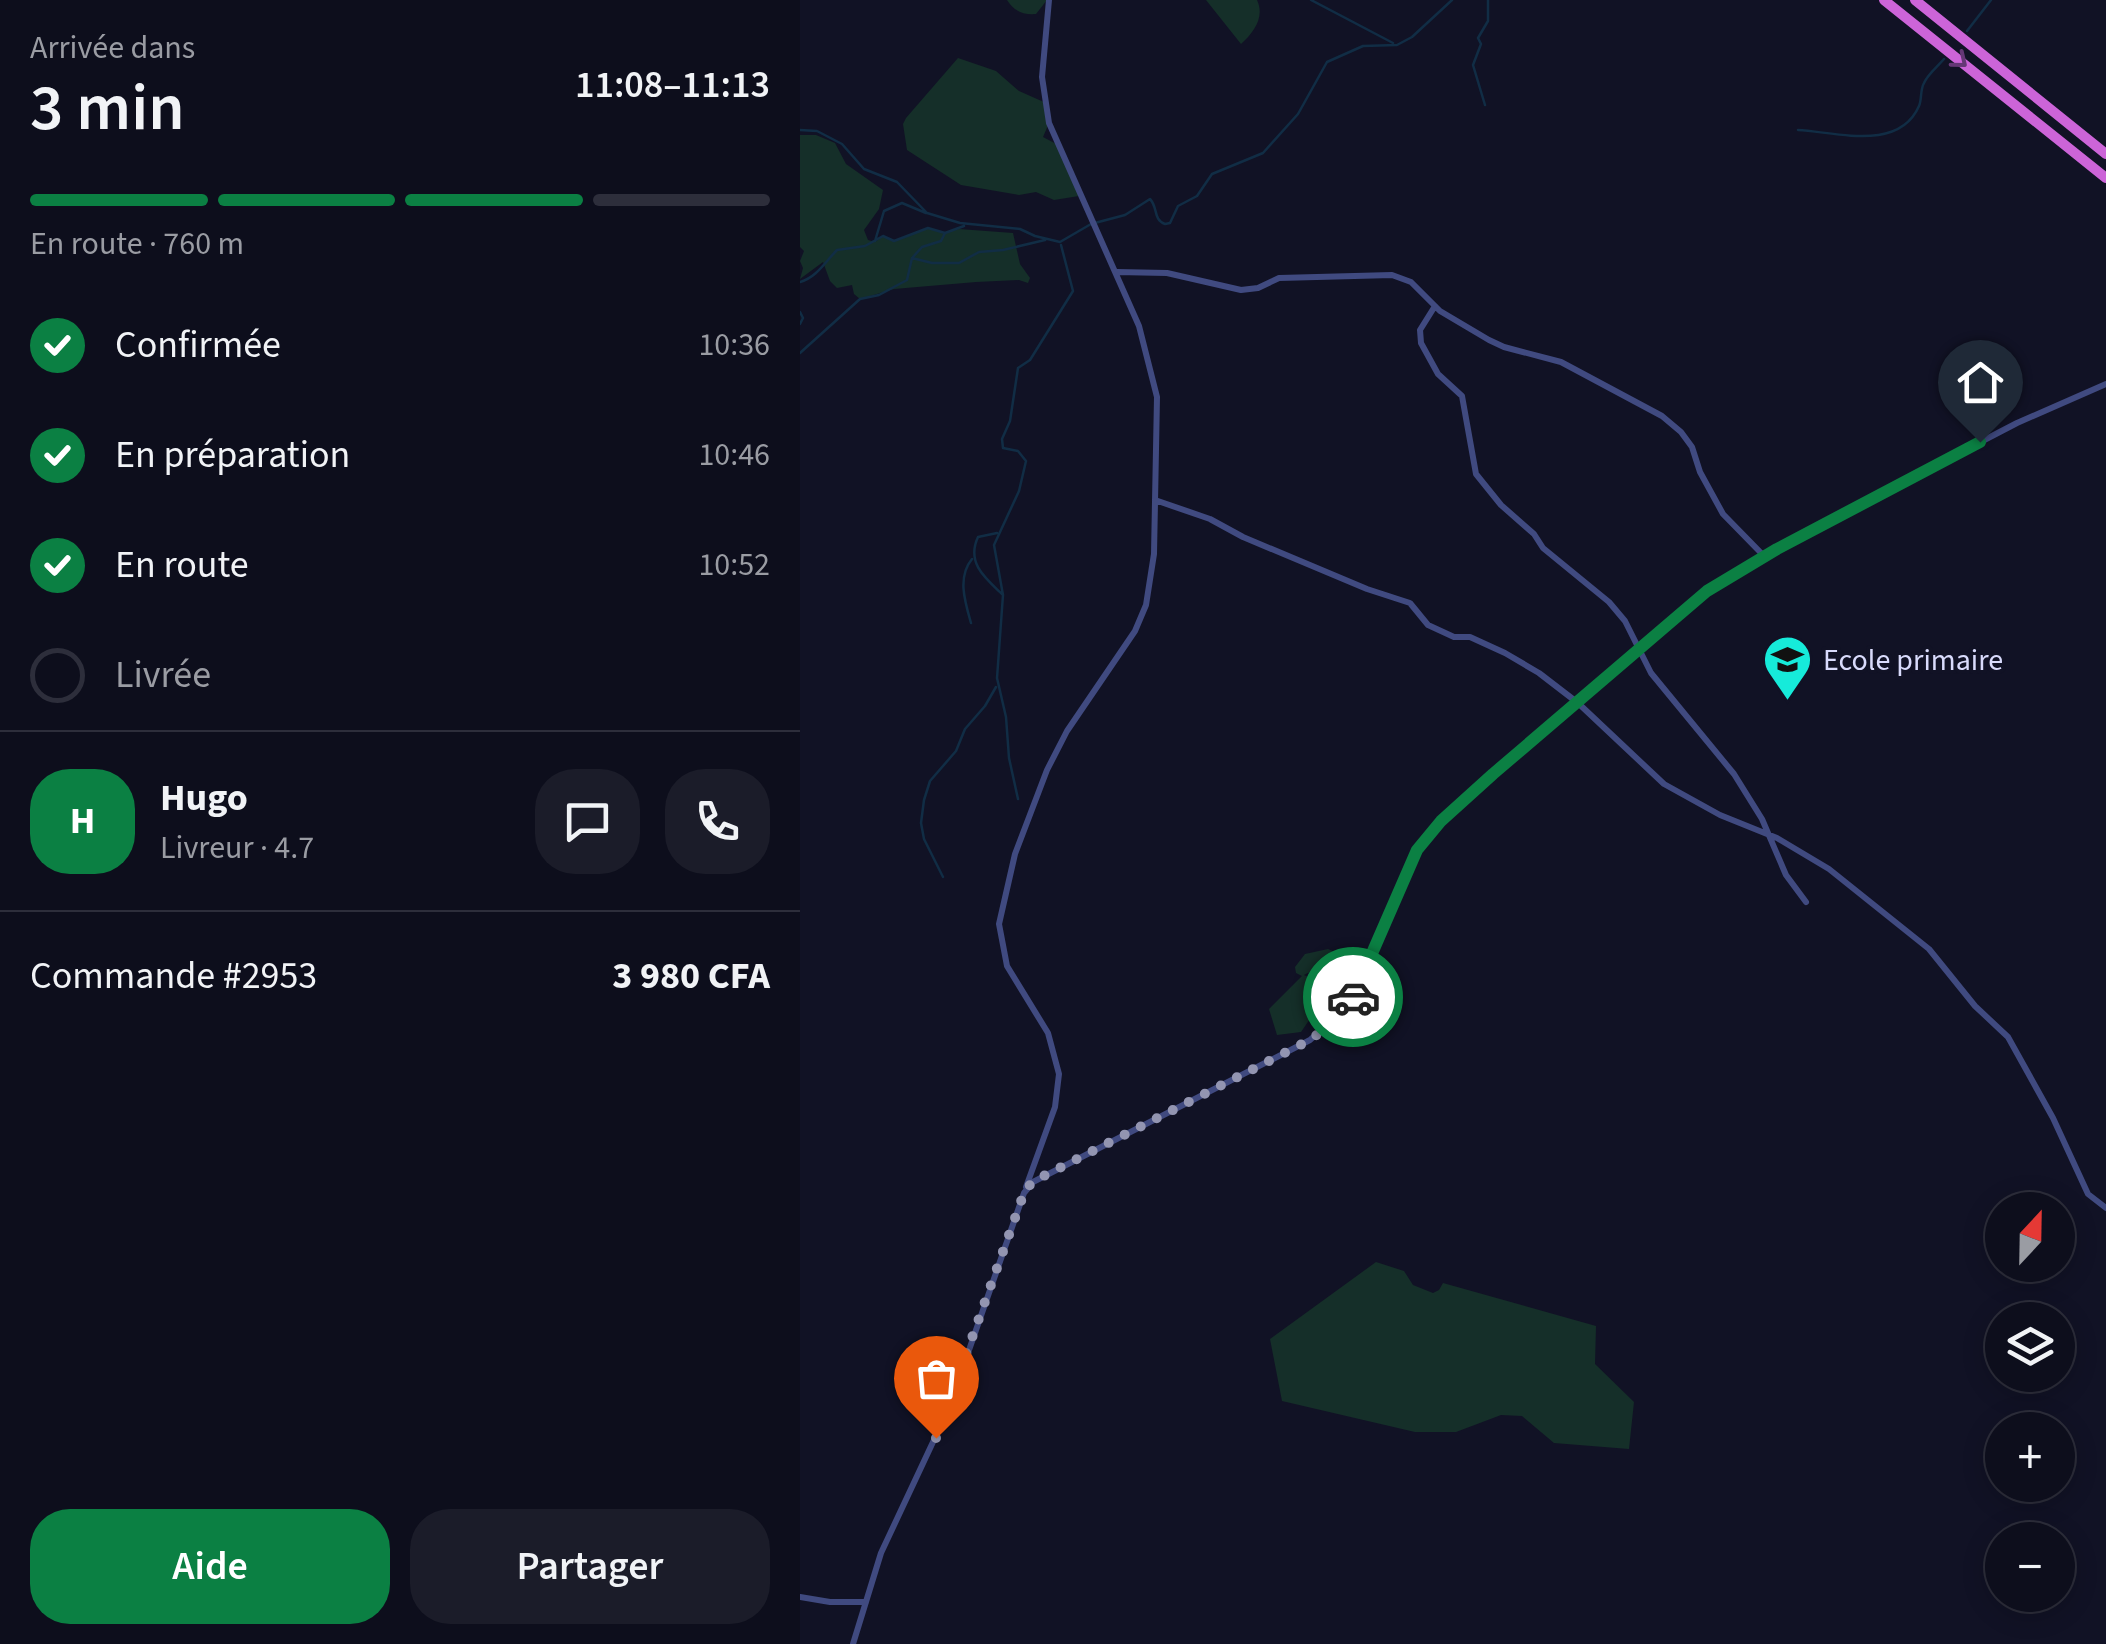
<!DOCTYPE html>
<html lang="fr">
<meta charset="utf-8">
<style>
:root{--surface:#0d0e1c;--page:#1b1c29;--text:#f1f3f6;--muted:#9a9ca3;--line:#2d2e3b;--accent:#0b8043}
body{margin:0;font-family:"Source Sans 3",sans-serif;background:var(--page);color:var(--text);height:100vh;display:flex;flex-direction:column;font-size:38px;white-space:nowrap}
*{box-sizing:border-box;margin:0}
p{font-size:32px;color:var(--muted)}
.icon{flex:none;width:55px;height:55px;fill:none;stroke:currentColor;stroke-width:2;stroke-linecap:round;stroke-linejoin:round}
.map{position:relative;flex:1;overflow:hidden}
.panel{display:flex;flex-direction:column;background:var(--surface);width:800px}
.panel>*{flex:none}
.needle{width:65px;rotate:22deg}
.tools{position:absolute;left:1185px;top:1192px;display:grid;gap:20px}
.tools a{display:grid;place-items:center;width:90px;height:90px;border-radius:50%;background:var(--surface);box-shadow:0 5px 25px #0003,0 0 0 2px var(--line);font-size:50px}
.pin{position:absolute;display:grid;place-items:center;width:85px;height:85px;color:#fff;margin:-102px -42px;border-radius:50% 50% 50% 0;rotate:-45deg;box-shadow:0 0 10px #0007}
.pin .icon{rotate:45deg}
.courier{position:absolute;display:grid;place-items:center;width:100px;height:100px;margin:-50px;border:8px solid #0b8043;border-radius:50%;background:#fff;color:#222;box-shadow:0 2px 12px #0007}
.head em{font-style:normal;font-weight:600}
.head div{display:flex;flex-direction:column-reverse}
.head{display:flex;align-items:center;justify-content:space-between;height:170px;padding:0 30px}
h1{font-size:65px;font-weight:600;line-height:75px}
.bar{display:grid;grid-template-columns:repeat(4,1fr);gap:15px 10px;align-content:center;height:120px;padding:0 30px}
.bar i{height:12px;border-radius:8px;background:var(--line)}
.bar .selected{background:var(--accent)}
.bar p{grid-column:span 4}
.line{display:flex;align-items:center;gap:25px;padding:0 30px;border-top:2px solid var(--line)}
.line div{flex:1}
.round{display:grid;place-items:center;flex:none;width:105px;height:105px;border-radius:40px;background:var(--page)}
ol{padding:0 30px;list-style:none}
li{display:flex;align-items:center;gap:30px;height:110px}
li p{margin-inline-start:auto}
li .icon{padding:10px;border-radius:50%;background:var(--accent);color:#fff;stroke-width:4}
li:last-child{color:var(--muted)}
li i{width:55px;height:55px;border:5px solid var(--line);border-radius:50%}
.action{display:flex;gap:20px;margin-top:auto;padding:20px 30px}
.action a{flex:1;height:115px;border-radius:40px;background:var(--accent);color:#fff;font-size:40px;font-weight:600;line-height:115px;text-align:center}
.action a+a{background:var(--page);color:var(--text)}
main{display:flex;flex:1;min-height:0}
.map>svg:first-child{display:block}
.green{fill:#152f29}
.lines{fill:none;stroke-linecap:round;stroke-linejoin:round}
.stream{stroke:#112d45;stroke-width:2.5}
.minor{stroke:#404a80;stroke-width:6}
.trunk{stroke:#cc64d8;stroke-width:10}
.oneway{stroke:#653776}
.done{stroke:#9395b1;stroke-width:10;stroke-dasharray:0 18}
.route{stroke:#0b8043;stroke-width:12}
.labels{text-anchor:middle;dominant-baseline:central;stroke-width:8;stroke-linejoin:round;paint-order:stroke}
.poi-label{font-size:30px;fill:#d9dbfc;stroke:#111225;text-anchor:start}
</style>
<main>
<section class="panel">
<div class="head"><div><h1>3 min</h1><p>Arrivée dans</p></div><em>11:08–11:13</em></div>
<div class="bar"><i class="selected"></i><i class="selected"></i><i class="selected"></i><i></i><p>En route · 760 m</p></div>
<ol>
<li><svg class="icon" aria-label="check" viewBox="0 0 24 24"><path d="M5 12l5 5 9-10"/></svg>Confirmée<p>10:36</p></li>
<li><svg class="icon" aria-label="check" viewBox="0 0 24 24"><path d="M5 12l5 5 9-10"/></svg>En préparation<p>10:46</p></li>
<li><svg class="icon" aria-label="check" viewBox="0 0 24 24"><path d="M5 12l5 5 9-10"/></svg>En route<p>10:52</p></li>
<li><i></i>Livrée</li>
</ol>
<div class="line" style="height:180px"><b class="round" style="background:var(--accent);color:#fff">H</b><div><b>Hugo</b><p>Livreur · 4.7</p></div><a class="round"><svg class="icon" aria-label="chat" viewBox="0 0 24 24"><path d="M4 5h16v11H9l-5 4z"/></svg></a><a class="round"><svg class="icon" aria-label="phone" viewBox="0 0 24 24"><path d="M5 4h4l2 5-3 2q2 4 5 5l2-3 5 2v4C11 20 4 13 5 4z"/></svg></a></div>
<div class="line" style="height:130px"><div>Commande #2953</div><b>3 980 CFA</b></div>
<div class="action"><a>Aide</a><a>Partager</a></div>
</section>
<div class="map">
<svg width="1306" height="1644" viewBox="0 0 1306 1644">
<rect width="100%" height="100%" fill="#111225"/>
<!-- green -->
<path class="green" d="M207 0H247L236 14C223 15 214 11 207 0Z
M406 0H457C465 17 454 32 441 44Z
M158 58 196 71 219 91 246 103 249 123 243 137 260 146 279 196 254 200 236 192 219 195 161 185 107 150 103 124 106 118Z
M0 135H16L35 143 46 164 83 190 79 209 64 230 68 240 75 242 83 236 94 241 128 228 145 233 159 229 213 233 220 264 230 278 228 283 219 280 176 282 94 289 60 299 54 294 52 285 37 288 30 281 23 262 0 279 3 268 0 261 4 251 0 247Z
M528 949 560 963 552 987C538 977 520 965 504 975L531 988 501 1032 477 1035 469 1009 502 976 496 973 495 967 505 954Z
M576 1262 604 1271 613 1285 633 1293 639 1290 643 1283 796 1326 795 1364 834 1402 829 1449 754 1443 722 1416 701 1415 656 1432H615L482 1401 470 1339Z"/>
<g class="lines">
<!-- stream -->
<path class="stream" d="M511 0 593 43
M1167 31 1191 0
M685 105 673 65 681 44 678 38 688 21V0
M0 130 17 131 42 144 64 169 97 182 127 213 160 223 220 229 235 236 260 242 291 224 325 215 350 199C358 207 353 220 365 224L370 223 378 206 397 196 412 174 463 153 498 114 527 62 563 46 597 45 612 37 652 0
M998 130C1036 132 1099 152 1119 106 1122 99 1120 90 1124 83 1127 75 1138 66 1144 59
M75 241 84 211 102 203 126 213
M113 257 122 247 141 241 145 233
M0 282C17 277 25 262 37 250L65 246 83 236 94 241 128 228 145 233 164 226
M0 312 3 318 0 324
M0 353 60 299 79 295 107 280 112 258 132 263H159L179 252 203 250 245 240
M197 533 178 537C166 563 185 578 202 594
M171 623C165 602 157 577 172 559
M218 799 209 758 206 717 197 678 203 595 194 545 219 491 226 461 218 451 203 448 202 439 210 421 218 368 230 360 273 291 261 245
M143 877 124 839 121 823 124 800 130 781 156 751 165 729 185 706 196 687"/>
<!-- minor -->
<path class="minor" d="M317 272 367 273 441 290 458 288 479 278 592 275 611 282 640 311 689 340 704 347 761 362 862 416 881 432 892 447 900 472 923 514 964 556
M635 306 620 330 621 343 638 374 662 396 676 474 701 505 734 534 743 548 809 602 825 621 851 673 934 774 962 819 986 875 1006 902
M355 500 410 519 443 537 567 589 610 603 628 625 654 637H670L705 653 739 673 778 703 864 784 920 815 977 838 1029 869 1129 949 1175 1006 1208 1037 1253 1118 1288 1194 1306 1208
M226 1187 255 1107 259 1074 248 1033 207 966 199 924 215 854 247 770 267 731 335 631 346 605 354 554 357 397 339 326 249 123 242 77 249 0
M0 1597 30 1602H66
M53 1644 81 1553 148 1410 224 1193 233 1182 510 1040 549 1005 608 867 628 834 693 774 907 591 977 549 1088 490 1217 423 1306 384"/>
<!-- trunk -->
<path class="trunk" d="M1084 0 1306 178
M1115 0 1306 154"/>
</g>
<!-- one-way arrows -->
<defs><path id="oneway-chevron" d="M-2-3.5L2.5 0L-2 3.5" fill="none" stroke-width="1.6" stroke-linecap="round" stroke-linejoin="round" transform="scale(2.5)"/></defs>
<use class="oneway" href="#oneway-chevron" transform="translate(1160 61) rotate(39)"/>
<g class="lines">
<!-- done -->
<path class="done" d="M136 1438 224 1193 232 1182 510 1040 530 1025 553 997"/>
<!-- route -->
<path class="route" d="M553 997 617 850 641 821 693 774 907 591 977 549 1180 442"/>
</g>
<!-- icons -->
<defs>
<symbol id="school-pin" viewBox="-11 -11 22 30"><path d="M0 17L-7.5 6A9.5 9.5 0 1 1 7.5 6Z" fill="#16ebda" stroke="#111225"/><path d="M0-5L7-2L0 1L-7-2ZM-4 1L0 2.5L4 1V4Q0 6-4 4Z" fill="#111"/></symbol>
</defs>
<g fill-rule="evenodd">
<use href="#school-pin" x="960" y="632" width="55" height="75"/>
</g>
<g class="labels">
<!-- poi labels -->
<g class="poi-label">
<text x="1023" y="660">Ecole primaire</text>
</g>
</g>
</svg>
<div class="tools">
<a><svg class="needle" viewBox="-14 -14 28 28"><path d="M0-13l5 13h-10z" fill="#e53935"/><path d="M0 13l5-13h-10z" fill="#9a9ca3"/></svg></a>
<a><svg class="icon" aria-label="layers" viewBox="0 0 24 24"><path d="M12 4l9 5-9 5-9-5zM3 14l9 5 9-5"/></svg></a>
<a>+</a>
<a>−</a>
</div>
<div class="pin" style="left:136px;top:1438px;background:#ea580c"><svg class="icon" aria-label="bag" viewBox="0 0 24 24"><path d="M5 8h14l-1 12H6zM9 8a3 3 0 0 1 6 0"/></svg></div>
<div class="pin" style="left:1180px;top:442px;background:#1f2937"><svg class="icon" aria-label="home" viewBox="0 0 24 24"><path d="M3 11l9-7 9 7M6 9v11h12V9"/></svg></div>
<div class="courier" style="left:553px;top:997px"><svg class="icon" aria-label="car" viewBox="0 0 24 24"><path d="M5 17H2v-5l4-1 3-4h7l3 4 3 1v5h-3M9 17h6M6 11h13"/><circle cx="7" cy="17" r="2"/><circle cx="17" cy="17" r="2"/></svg></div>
</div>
</main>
